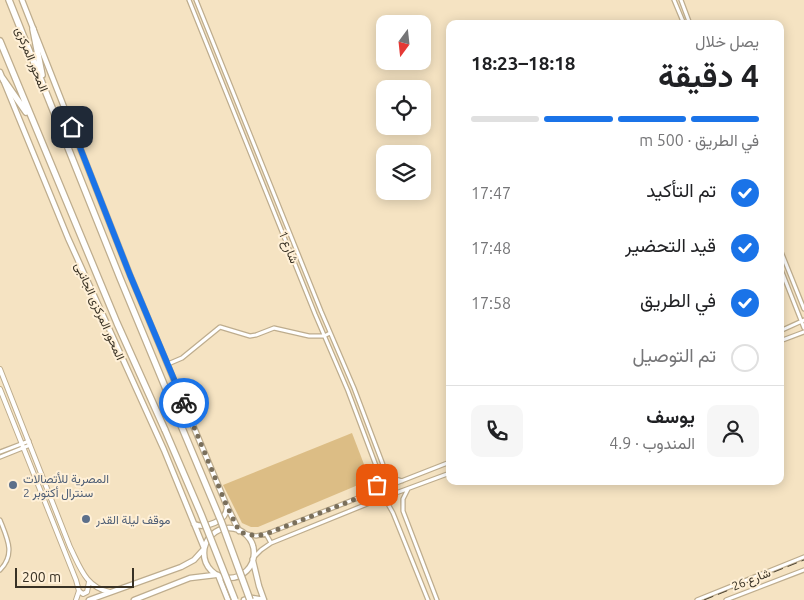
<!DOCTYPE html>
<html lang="ar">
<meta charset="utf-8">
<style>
:root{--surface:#fff;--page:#f6f6f6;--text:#202124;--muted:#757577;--line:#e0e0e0;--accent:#1a73e8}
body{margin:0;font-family:Ubuntu,Vazirmatn,sans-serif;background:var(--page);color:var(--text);direction:rtl;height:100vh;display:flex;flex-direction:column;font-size:19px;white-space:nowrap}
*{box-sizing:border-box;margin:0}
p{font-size:16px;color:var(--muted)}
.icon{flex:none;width:28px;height:28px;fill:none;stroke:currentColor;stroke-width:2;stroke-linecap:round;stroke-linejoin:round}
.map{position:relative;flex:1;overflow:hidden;direction:ltr}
.panel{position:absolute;left:446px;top:20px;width:338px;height:465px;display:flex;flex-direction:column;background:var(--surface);border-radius:10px;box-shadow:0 2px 12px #0003;direction:rtl}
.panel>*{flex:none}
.needle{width:32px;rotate:195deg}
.tools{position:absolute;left:376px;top:15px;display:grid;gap:10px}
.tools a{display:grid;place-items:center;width:55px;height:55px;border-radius:10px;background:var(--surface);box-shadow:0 2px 12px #0003;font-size:25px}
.scale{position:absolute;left:15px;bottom:12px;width:119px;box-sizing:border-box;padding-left:5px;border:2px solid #383124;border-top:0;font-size:14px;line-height:18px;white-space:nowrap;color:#383124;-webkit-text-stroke:4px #fff0d7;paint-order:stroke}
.pin{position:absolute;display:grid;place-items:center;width:42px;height:42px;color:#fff;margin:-21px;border-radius:10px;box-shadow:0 2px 8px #0006}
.courier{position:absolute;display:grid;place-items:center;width:50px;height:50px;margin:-25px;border:4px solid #1a73e8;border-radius:50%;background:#fff;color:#222;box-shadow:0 1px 6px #0007}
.summary em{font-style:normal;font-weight:700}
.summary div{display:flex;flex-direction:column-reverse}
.summary{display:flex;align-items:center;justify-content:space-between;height:85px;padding:0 25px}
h1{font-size:32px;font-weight:700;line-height:38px}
.bar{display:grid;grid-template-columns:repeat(4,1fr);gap:8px 5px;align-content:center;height:60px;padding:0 25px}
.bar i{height:6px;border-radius:4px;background:var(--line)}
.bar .active{background:var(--accent)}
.bar p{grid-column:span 4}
.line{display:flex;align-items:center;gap:12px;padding:0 25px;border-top:1px solid var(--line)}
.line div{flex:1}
.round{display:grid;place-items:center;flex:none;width:52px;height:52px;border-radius:10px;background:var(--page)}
ol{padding:0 25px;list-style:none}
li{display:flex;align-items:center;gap:15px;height:55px}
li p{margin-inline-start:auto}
li .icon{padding:5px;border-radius:50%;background:var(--accent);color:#fff;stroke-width:4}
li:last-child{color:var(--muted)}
li i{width:28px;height:28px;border:2px solid var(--line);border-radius:50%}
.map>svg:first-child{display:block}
.green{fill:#dcbd85}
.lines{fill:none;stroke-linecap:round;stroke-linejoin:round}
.minor-casing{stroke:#bead8e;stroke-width:5.5}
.tertiary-casing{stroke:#bead8e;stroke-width:6}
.secondary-casing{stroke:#bead8e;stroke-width:7}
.trunk-casing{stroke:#bead8e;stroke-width:8}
.minor{stroke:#fff;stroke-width:3}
.tertiary{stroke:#fff;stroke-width:4}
.secondary{stroke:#fff;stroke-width:4.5}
.trunk{stroke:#fff;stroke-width:5.5}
.rail{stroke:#4d4536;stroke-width:1;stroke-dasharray:10 5;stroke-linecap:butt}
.trunk-bridge-casing{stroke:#bead8e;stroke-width:8;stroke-linecap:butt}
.trunk-bridge{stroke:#fff;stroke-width:5.5}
.done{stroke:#7a6f5b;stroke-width:5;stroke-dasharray:0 9}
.route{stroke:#1a73e8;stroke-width:6}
.service-dot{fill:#5c6f8a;stroke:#fff0d7;stroke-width:2}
.labels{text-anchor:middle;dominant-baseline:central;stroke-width:4;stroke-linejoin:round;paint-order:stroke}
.street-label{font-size:12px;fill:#383124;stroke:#fff0d7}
.service-label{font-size:12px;fill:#4e5e75;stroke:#fff0d7;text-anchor:start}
</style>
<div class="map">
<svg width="804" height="600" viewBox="0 0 804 600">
<rect width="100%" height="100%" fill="#f5e3c2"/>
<!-- green -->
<path class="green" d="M352 433 370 480 258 527H251L242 523 223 485Z"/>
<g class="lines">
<defs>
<path id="minor" d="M189 0 315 314 348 391 378 471V482L371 493
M196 0 321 311 354 388 385 470 392 478 402 481
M674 0 684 24
M681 0 690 24
M780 249 804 309
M780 267 804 328
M780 331 804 320
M780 341 804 332
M168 364 182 358 220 327 250 336 256 335 274 328 309 336H324L330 333
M0 452 29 441
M0 457 30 445
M408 489 403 499V511L437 600
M377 500 388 504 393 513 428 600
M0 520C7 538 16 554 0 570
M243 533 256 536 266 534 450 462
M266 534 271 543
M252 559 261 550 271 543 377 500 450 473
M697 600 804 557
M726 600 804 570"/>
<path id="tertiary" d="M0 369 70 547C80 567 86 588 110 592
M0 389 76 580 79 591 76 600
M79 591 83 594 87 592 89 582"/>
<path id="secondary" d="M22 0 130 275 226 504 239 531
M0 72 68 238 164 450 204 548
M194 524C206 529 227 521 227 507
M204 553a25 25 0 1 1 50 0a25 25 0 1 1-50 0Z
M253 561 259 586 264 600
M218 575 228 600
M89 600 181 567 194 560 203 550
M134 600 190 578 215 575
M244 600 252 598 264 600"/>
<path id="trunk" d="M9 0 120 278 180 423
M33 29 42 75
M0 41 117 323 165 430
M3 79 26 112"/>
</defs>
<!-- minor casing -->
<use href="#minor" class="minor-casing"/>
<!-- tertiary casing -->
<use href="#tertiary" class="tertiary-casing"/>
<!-- secondary casing -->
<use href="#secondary" class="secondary-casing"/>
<!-- trunk casing -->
<use href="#trunk" class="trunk-casing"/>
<!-- minor -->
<use href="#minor" class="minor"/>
<!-- tertiary -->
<use href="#tertiary" class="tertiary"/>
<!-- secondary -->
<use href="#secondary" class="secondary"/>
<!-- trunk -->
<use href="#trunk" class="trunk"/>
<!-- rail -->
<path class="rail" d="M704 600 804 560"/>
<defs>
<path id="trunk-bridge" d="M180 423 221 521 250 600
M165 430 201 514 235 600"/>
</defs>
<!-- trunk-bridge casing -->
<use href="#trunk-bridge" class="trunk-bridge-casing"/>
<!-- trunk-bridge -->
<use href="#trunk-bridge" class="trunk-bridge"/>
</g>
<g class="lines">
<!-- done -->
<path class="done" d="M184 403 226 504 239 531C248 536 257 536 266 534L371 493 377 485"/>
<!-- route -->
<path class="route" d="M72 127 130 275 184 403"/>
</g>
<!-- markers -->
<g class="service-dot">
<circle cx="13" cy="485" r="5"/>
<circle cx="86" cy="519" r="5"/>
</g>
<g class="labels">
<!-- street labels -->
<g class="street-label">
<text transform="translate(32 59) rotate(68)">المحور المركزى</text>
<text transform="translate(289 247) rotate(68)">شارع 1</text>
<text transform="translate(100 311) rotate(66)">المحور المركزى الجانبى</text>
<text transform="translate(751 579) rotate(-22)">شارع 26</text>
</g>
<!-- service labels -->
<g class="service-label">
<text x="23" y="478">المصرية للأتصالات<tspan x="23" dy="14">سنترال أكتوبر 2</tspan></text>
<text x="96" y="519">موقف ليلة القدر</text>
</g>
</g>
</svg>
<div class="tools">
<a><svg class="needle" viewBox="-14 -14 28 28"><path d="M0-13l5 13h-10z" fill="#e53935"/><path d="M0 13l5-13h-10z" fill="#757577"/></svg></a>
<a><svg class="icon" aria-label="locate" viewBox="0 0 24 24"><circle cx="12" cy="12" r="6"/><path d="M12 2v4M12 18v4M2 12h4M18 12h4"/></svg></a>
<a><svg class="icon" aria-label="layers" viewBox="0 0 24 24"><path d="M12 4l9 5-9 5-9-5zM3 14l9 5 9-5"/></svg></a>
</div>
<div class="scale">200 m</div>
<div class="pin" style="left:377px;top:485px;background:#ea580c"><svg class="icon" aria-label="bag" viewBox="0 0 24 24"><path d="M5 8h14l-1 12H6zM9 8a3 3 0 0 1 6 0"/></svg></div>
<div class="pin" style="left:72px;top:127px;background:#1f2937"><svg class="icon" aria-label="home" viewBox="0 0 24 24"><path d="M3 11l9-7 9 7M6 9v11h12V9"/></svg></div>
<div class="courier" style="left:184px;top:403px"><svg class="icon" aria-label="bike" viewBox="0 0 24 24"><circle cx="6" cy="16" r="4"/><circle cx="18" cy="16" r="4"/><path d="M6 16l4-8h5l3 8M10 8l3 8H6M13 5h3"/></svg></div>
<section class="panel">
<div class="summary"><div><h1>4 دقيقة</h1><p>يصل خلال</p></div><em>18:18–18:23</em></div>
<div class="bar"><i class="active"></i><i class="active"></i><i class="active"></i><i></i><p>في الطريق · 500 m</p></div>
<ol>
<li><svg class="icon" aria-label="check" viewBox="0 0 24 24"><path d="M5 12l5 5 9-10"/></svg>تم التأكيد<p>17:47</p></li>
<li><svg class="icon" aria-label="check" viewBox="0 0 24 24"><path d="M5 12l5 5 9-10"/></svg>قيد التحضير<p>17:48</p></li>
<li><svg class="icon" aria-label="check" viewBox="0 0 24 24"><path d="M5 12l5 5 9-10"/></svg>في الطريق<p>17:58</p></li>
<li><i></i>تم التوصيل</li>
</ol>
<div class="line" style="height:90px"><a class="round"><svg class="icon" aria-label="person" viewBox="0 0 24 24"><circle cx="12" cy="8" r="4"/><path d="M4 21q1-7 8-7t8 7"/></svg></a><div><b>يوسف</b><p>المندوب · 4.9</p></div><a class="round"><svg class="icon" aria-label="phone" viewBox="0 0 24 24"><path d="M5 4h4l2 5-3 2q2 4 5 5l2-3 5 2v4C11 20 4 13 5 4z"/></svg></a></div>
</section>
</div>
